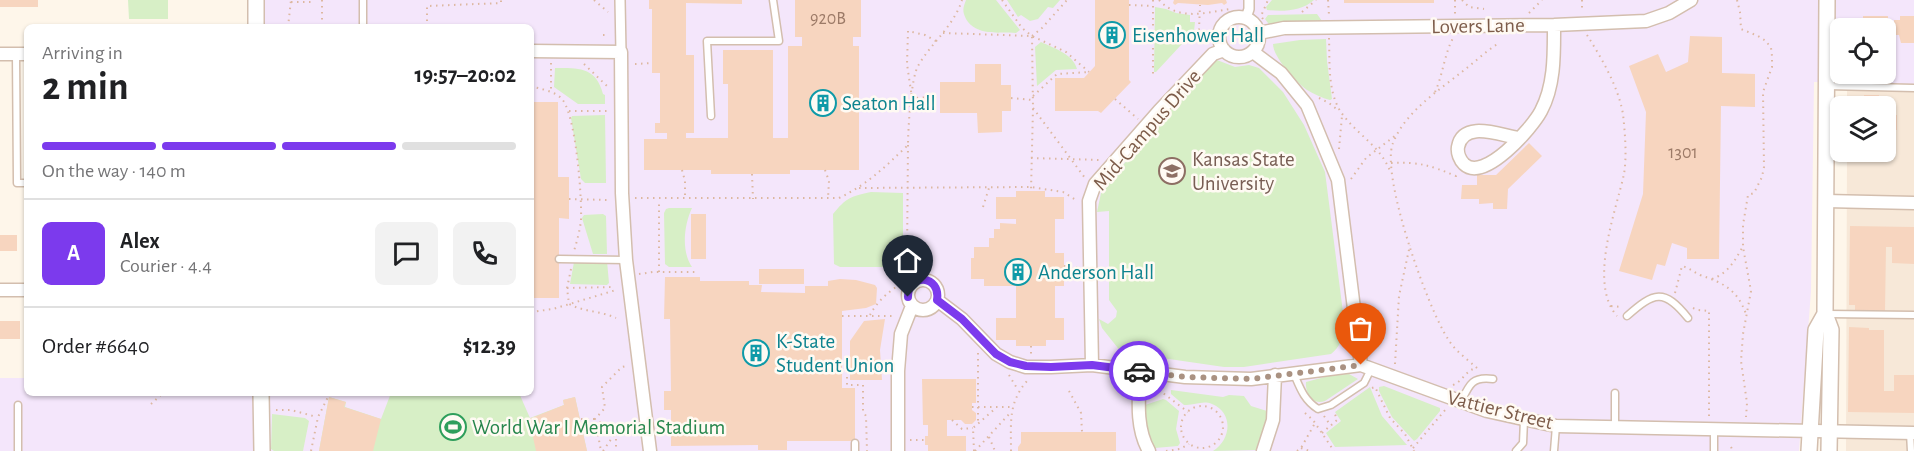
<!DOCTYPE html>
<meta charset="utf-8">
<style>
:root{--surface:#fff;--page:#f2f2f2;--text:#202124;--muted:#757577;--line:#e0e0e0;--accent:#7c3aed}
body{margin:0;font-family:"Alegreya Sans",sans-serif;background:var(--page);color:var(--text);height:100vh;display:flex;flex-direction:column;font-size:22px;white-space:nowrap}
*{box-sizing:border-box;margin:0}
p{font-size:20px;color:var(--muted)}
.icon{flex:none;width:33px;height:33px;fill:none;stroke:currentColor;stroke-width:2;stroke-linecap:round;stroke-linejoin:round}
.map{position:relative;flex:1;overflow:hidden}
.drawer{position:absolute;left:24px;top:24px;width:510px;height:372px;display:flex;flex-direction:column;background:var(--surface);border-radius:9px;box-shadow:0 2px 4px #0004}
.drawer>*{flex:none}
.controls{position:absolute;left:1830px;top:18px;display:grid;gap:12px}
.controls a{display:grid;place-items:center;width:66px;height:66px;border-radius:9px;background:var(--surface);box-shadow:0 2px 4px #0004;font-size:30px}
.pin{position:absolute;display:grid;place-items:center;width:51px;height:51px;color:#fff;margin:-62px -26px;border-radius:50% 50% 50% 0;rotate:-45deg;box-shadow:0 0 6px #0007}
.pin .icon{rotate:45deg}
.courier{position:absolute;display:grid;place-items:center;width:60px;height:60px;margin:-30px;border:4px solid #7c3aed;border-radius:50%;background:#fff;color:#222;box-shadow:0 2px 8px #0007}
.overview em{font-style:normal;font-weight:700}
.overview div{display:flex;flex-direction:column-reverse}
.overview{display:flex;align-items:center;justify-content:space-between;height:102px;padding:0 18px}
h1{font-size:39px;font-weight:700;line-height:45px}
.bar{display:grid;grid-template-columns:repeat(4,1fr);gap:9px 6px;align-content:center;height:72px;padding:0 18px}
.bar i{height:8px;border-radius:4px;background:var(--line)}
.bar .on{background:var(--accent)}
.bar p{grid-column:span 4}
.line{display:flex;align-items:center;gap:15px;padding:0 18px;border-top:2px solid var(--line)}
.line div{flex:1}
.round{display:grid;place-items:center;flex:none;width:63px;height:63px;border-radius:9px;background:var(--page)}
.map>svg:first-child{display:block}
.residential{fill:#f7e8d8}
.education{fill:#f4e6fb;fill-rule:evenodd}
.green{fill:#d7efc6}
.building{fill:#f7d5bf}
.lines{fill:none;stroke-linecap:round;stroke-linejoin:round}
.service-casing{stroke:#d3beae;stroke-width:9}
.pedestrian-casing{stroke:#d3beae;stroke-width:12}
.minor-casing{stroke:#d3beae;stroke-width:15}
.tertiary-casing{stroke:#d3beae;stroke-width:18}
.path{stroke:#ddb8a1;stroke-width:2;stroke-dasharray:1.5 4.5;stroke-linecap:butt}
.service{stroke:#fff;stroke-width:6}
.pedestrian{stroke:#fff;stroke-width:9}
.minor{stroke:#fff;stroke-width:12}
.tertiary{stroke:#fff;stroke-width:15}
.done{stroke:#aa9282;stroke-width:6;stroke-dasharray:0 10.8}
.route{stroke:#7c3aed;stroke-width:8}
.labels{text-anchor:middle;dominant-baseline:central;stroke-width:5;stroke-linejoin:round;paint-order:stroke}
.number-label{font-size:18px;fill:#9c7a67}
.street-label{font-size:21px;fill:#7d5c4a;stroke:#fffaf3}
.culture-label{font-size:21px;fill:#0d838f;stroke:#fffaf3;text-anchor:start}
.education-label{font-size:21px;fill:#785e54;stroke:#fffaf3;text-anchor:start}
.leisure-label{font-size:21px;fill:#27864d;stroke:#fffaf3;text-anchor:start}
</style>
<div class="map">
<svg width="1914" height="451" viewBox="0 0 1914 451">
<rect width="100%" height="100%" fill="#fef6ea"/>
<!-- residential -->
<path class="residential" d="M1914 0V451H1846L1847 152H1886V106H1847V74H1886V28Z"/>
<!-- education -->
<path class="education" d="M265 0H1914V84L1814 82 1811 291 1799 451H0V378H27V393H531V27H265ZM1840 28H1886V74H1840Z"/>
<!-- green -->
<path class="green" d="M128 0H168V19H129Z
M966 0H996L1020 30 1016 33C999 32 976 36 966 19 962 11 963 8 966 0Z
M1007 0H1060L1053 8 1048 7 1038 19 1030 21 1021 15 1018 17Z
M1272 0H1314C1302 11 1283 12 1267 10L1266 7Z
M1155 7 1166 9 1176 13 1190 15V22H1195L1194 31 1156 72H1154Z
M1317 14 1322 21 1286 22 1271 27 1265 19 1268 15Z
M1326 39 1327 61 1332 99 1330 100C1322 98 1314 94 1307 90 1296 82 1273 57 1273 44L1300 40Z
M1041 42C1054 48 1073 54 1077 69L1056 70 1037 86 1035 47Z
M1217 60 1235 67 1249 65 1259 68 1283 92 1304 125 1325 172 1345 328C1342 339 1340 347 1331 354L1244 367H1224L1121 352 1102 328 1099 319 1108 324 1116 317 1117 311 1109 300V211L1097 212 1101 193 1106 185 1209 64Z
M555 68C579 68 596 67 603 94L605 95V104H578L554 87Z
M605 115 606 183H585L581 179 571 118 572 116Z
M871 192 903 193V260L898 266 889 267H840L834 264 833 214C846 198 851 196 871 192Z
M669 208H692C684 225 681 251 692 267H669L665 264 664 213 666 209Z
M603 214 606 216 607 254H593L582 218 584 215Z
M607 261 609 283 607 285 570 284 574 262Z
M1349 374 1358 379 1325 401C1312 406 1305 393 1306 382L1332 375Z
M1384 386 1440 408V411L1417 439 1414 441 1392 417 1379 391V387Z
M1370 387 1382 416 1407 445 1335 447 1326 433 1341 421 1335 412Z
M1171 390 1223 397 1229 395 1244 396 1251 406 1267 411 1266 424 1256 450 1213 451C1231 440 1234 413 1212 404 1202 400 1194 406 1184 405L1171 394Z
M391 393H519L530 418 564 405 563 400 575 397 587 451H319L329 397 346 402 345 407 381 419Z
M1163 399 1166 400 1179 411 1176 429 1180 443 1178 446 1155 448C1146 435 1146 421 1145 405Z
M272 414 305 418 309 421 303 451H274L271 449Z"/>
<!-- building -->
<path class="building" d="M0 0H38V7H0Z
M649 0H742V4L686 3V55H694V133H686V138H728V84H723V50H773V138H788V46H802V37H795V0H861V37H853V46H859V170H790V174H711V170H644V139H667V133H655V123H660V73H652V9H649Z
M1095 0H1129V80L1131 82 1101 113 1098 111H1055V78H1084L1095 66Z
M1174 0H1226L1227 3 1224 5 1222 3 1208 5 1178 3 1175 5 1173 3Z
M1344 0H1434V3H1344Z
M1863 16H1888V41H1886V28H1863Z
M1900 16H1914V43H1901L1899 35H1894V20H1900Z
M1690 36 1722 37V73L1755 74V107L1721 106 1719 259H1687V248L1672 243 1665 266 1657 264 1652 280 1619 271 1643 194 1646 112 1629 66 1658 54 1666 72 1688 62Z
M975 64H1001V85H1011V111H1002V132L978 133 977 113H940V82H975Z
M1864 95H1879V106H1864Z
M531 102H558V177H569V219L559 218V298H531Z
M1886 115H1897V130H1886Z
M1529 143 1542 156 1508 189 1507 209H1493V203L1479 204V199H1461L1462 185H1477V175H1496Z
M1016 191H1045V197H1064V219H1055V253H1064V286H1055V318H1064V340H1046V346H1016V340H996V318H1016V286H984V279H971V258H974V247H989V238H994V229H1000V223L1016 224V219H996V197H1016Z
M691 214H706V259H691Z
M1850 226 1914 227V264L1892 263V247H1886L1885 311 1855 310V305H1849Z
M0 235H17V251H0Z
M759 269H804V284H759Z
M665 277H700V281H749V285H762L761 292 805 293V286H828V281L840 279 856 280 875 285 877 288 876 304 866 308 842 311V388H855V441H787V450H758V445L671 446V410H664V391H671L670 319H664Z
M885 319 880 350 882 380H850V341L864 321Z
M0 321H20V339H0Z
M1849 327 1869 328V330H1884V391H1894V375H1914V413L1848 412Z
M922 379H976V403H972V410L976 413V420L972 424H965L961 420H947V436H966V451H928V445H925V436H928V425H923Z
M329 397 346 402 344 407 381 419 373 451H319Z
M575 397 587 451H536L529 419 564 405 563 400Z
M1021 432H1116V451H1018V447L1021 443Z"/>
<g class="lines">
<defs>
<path id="service" d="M363 27V0
M16 54 17 183H27
M1827 86 1914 88
M711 116 707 41H779L773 0
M559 259 626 260
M1828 314 1914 315
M1627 316C1654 292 1664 288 1688 318
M1294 374C1300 388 1304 400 1318 409L1331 405 1364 383 1371 369
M1461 402C1469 385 1472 376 1493 379
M18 405V451
M1615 427V393
M1714 429V451
M1910 433 1911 451
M855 443V451
M1516 451 1523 443 1524 420
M1554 451 1556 426"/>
<path id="pedestrian" d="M620 0 621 52
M1246 18 1249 9V0"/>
<path id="minor" d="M1219 37a20 20 0 1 1 40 0a20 20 0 1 1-40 0Z
M1259 33 1284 28 1554 25 1646 21 1669 13 1691 0
M531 51 621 52 622 193 626 260 650 451
M1253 52 1281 73 1307 105 1338 180 1361 365
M0 54H27
M1519 138C1502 136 1463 119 1458 147 1457 153 1460 160 1464 164 1484 183 1532 128 1541 111 1555 85 1554 53 1554 25
M1826 201 1914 203
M908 295a15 15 0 1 1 30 0a15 15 0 1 1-30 0Z
M0 290H27
M937 300 962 319 996 354 1010 362 1026 367H1051L1092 365 1185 377 1251 379 1361 365 1487 411 1556 426 1914 433
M1092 365 1089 201 1095 184 1159 111 1213 54 1224 50
M1140 371C1139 397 1135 427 1149 451
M898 451V371L901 334 912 306
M1263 451 1273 420 1275 375"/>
<path id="tertiary" d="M256 0V27
M1827 0 1825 314 1831 330 1829 451
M261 393 262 451
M1809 451 1816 330 1825 314"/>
</defs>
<!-- service casing -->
<use href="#service" class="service-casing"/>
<!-- pedestrian casing -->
<use href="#pedestrian" class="pedestrian-casing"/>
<!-- minor casing -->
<use href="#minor" class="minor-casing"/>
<!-- tertiary casing -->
<use href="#tertiary" class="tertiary-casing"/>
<!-- path -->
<path class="path" d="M322 0V27
M594 0 608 12
M1002 0 1022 28 1032 36 1033 108 1031 191
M1153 0V78
M1159 0C1178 21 1205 13 1230 9
M1328 0 1329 15
M1455 0V15
M1462 0 1469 7 1484 9
M1582 0V8
M1737 0 1740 12 1741 29 1758 36 1766 41 1771 48 1772 56V67L1763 92 1764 167 1762 177 1754 193 1748 195 1743 225V247L1751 291 1743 334 1741 361 1747 403 1746 417
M291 2H311
M1129 5 1153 6
M1302 12 1316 0
M1529 13 1542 0
M1263 19 1261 16 1268 0
M288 27 291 0
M427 27V6L501 3V0
M1199 30 1200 5
M943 33 1032 36 1066 52 1089 72
M603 35H609
M1587 35C1602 59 1618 86 1623 114 1625 133 1627 156 1624 174 1616 211 1588 283 1617 316
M1032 36 1042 28 1067 0
M1329 38C1330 63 1327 94 1343 115 1358 135 1381 147 1390 171
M936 41 925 35 908 31 907 64 912 98 940 97
M1886 42 1897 43
M551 63V93
M584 64 608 87
M635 64 652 63
M531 86C540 89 554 91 561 98 576 112 582 198 581 220 580 230 577 241 574 251
M1435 92C1443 75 1444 55 1453 38
M1033 96 1057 74 1089 72
M1011 98 1033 100
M1319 98 1329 103 1339 111
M1115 99 1138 119
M1033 108 1085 178
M569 111H608
M908 145 907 257 908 273
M1339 149 1342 116
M1031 158 1101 160
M1391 163C1420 162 1429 165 1456 176L1457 174
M682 170 685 181V199
M825 170 829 181 828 198
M752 174 753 199
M1351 179 1366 158 1396 135
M859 188 1031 187 1063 192 1076 200
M635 198H839C868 184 885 167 908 145 908 130 911 78 918 66 931 43 954 26 962 0
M569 199 609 200
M983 207 989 188
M1064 266 1079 268
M571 269 567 288 569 304C584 312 601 311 616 318
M659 272V200
M639 274 653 272H697
M1712 279C1728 273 1734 262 1742 248
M567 288 615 287
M1675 293 1682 266C1689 268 1694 272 1700 275 1723 283 1737 289 1746 314
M1611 306 1622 307
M1693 308 1698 310 1709 311V417
M531 312 553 309 616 290
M870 315C876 303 888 292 899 285
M842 316H895
M1031 346V355
M978 353V422
M847 359V385H863V411L866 416 867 451
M1395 364 1399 296 1410 245
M1477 368C1467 359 1455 351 1448 339 1428 309 1380 175 1393 143 1405 112 1438 91 1463 71 1475 62 1486 51 1499 43
M1009 375 1018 390
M1453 385C1463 381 1465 371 1476 368
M1372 388 1375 387 1390 418 1405 434 1414 451
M1159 390 1188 412
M1069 391 1081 413 1082 432
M151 404 163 393
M1181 427a21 21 0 1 1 42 0a21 21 0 1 1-42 0Z
M972 407H1012
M276 410H291L317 417
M1305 413 1313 420 1334 451
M1324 416 1331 426
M581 419H595L601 451
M952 420 962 429 973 428
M616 432 595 419 605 408 602 387 622 367 626 366
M1322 433 1337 420 1335 414
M989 437 995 451
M910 440H925
M1731 447 1733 451
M1301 448 1310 451
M1413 448 1446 409
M311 451 318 417 330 393
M603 451 616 432V451
M974 451 973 428 996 408
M975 451 1011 412
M1011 451C1011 423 1008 403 1027 381
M1166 451 1180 449 1189 444
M1297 451 1301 448 1315 423"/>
<!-- service -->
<use href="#service" class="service"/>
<!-- pedestrian -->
<use href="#pedestrian" class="pedestrian"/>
<!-- minor -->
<use href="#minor" class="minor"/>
<!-- tertiary -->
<use href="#tertiary" class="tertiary"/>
</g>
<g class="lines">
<!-- done -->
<path class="done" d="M1139 371 1185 377 1251 379 1361 365"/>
<!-- route -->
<path class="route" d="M908 297C908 272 941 275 937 300L962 319 996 354 1010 362 1026 366 1051 367 1092 365 1139 371"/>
</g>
<!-- icons -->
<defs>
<symbol id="building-ring" viewBox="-11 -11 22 22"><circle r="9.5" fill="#fffaf3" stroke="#0f9aa8" stroke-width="1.5"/><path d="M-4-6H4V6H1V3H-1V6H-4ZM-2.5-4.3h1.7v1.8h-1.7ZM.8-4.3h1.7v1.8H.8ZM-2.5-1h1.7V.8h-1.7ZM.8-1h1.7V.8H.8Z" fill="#0f9aa8"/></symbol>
<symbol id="university-ring" viewBox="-11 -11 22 22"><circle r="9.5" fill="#fffaf3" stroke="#8d6e63" stroke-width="1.5"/><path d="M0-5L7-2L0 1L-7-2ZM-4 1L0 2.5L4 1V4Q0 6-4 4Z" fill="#8d6e63"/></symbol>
<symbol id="stadium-ring" viewBox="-11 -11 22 22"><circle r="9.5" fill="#fffaf3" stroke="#2e9e5b" stroke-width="1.5"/><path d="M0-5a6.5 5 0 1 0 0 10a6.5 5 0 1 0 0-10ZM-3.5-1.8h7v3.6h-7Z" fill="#2e9e5b"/></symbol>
</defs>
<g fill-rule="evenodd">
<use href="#building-ring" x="1097" y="20" width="30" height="30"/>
<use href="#building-ring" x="808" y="88" width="30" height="30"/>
<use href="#university-ring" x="1157" y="156" width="30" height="30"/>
<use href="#building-ring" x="1003" y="257" width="30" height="30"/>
<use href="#building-ring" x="741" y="338" width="30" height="30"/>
<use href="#stadium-ring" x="438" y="412" width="30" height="30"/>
</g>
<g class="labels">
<!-- number labels -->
<g class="number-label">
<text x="828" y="19">920B</text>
<text x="1683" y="153">1301</text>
</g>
<!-- street labels -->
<g class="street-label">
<text transform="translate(1478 26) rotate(-1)">Lovers Lane</text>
<text transform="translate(1147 130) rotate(-49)">Mid-Campus Drive</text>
<text transform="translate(1500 410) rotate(14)">Vattier Street</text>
</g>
<!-- culture labels -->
<g class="culture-label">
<text x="1132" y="35">Eisenhower Hall</text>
<text x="842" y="103">Seaton Hall</text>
<text x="1038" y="272">Anderson Hall</text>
<text x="776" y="341">K-State<tspan x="776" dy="24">Student Union</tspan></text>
</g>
<!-- education labels -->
<g class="education-label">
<text x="1192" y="159">Kansas State<tspan x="1192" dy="24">University</tspan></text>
</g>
<!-- leisure labels -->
<g class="leisure-label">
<text x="472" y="427">World War I Memorial Stadium</text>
</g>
</g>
</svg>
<div class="controls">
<a><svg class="icon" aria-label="locate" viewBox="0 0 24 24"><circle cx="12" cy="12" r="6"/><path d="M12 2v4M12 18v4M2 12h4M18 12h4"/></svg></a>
<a><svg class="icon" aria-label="layers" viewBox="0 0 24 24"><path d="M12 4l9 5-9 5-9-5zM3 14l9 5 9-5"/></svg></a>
</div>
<div class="pin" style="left:1361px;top:365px;background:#ea580c"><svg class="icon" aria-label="bag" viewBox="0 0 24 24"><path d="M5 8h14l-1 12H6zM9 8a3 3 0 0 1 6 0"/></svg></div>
<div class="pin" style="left:908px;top:297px;background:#1f2937"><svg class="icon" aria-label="home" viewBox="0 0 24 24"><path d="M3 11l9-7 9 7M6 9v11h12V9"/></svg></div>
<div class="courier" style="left:1139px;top:371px"><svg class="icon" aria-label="car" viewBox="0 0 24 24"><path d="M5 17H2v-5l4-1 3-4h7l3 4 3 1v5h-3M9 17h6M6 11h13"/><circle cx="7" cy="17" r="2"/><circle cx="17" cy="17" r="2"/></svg></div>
<section class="drawer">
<div class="overview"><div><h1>2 min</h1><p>Arriving in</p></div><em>19:57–20:02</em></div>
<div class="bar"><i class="on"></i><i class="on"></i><i class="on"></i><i></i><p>On the way · 140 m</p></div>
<div class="line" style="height:108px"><b class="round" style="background:var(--accent);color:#fff">A</b><div><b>Alex</b><p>Courier · 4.4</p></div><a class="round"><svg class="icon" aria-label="chat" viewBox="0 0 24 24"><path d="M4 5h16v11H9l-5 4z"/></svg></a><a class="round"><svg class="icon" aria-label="phone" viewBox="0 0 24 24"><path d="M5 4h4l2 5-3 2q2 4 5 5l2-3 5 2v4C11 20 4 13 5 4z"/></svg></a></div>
<div class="line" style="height:78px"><div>Order #6640</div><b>$12.39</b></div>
</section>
</div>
